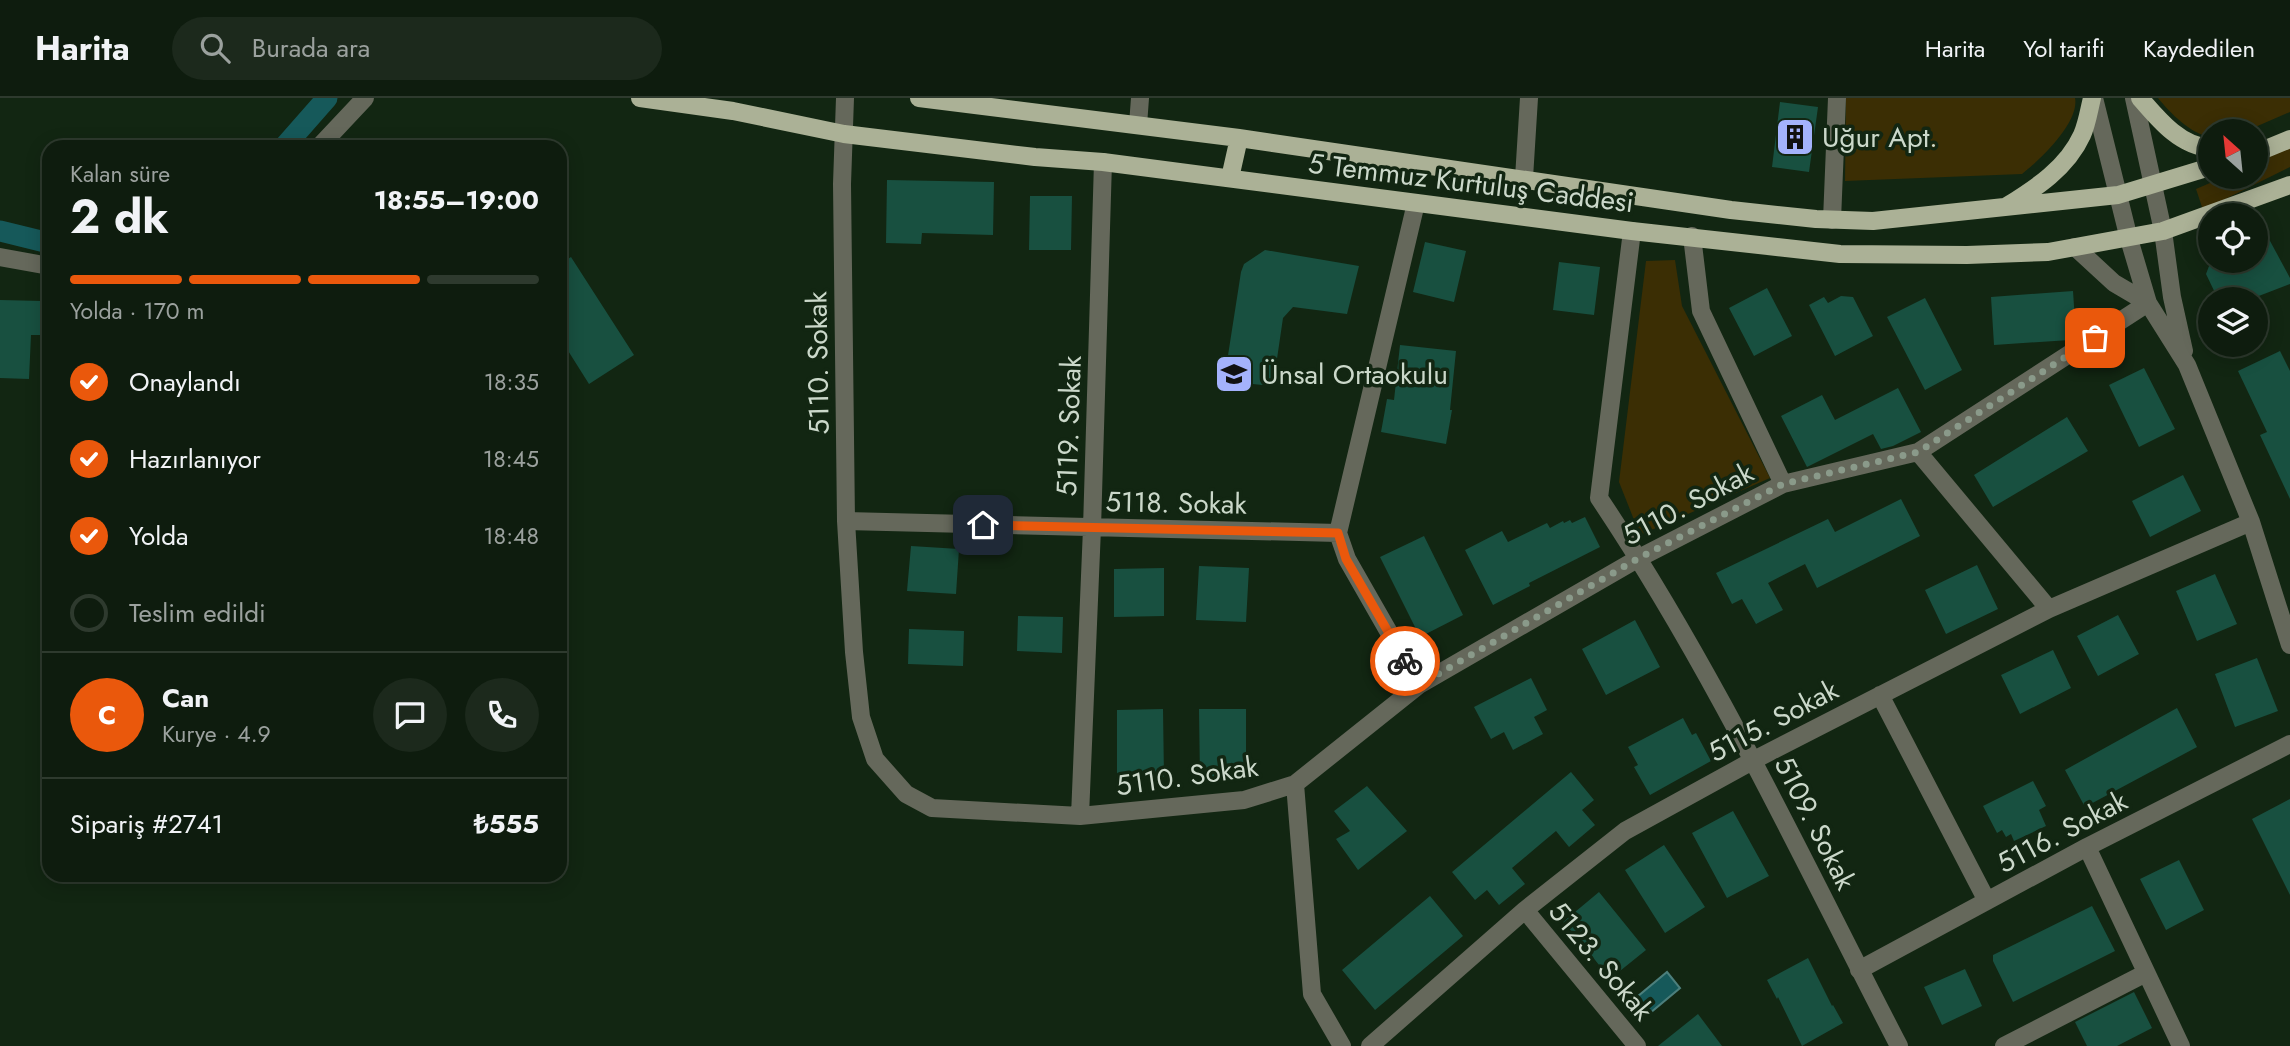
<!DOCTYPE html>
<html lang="tr">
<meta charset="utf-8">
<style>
:root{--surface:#0e1c0e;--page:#1c291c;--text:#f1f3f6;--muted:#9ba19e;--line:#2e3a2e;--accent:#ea580c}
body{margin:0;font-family:Jost,sans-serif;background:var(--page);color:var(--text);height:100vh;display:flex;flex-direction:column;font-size:26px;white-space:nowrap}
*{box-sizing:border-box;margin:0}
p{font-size:23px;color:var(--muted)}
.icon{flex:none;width:38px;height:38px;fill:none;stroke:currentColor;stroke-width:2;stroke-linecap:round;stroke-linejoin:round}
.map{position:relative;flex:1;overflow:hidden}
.side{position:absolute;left:42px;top:42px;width:525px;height:742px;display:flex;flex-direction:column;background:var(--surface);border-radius:21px;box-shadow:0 4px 18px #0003,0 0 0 2px var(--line)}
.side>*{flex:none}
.needle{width:46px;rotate:333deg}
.fabs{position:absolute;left:2198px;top:21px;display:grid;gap:14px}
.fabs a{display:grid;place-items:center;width:70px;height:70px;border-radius:50%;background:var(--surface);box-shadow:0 4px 18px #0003,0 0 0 2px var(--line);font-size:35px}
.pin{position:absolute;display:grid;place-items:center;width:60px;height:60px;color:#fff;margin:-30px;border-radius:14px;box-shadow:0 4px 10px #0006}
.courier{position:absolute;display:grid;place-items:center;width:70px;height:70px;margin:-35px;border:5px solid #ea580c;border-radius:50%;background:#fff;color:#222;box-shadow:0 2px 9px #0007}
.overview em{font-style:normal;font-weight:700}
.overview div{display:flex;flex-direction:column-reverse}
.overview{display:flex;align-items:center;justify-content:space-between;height:119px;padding:0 28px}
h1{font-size:46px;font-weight:700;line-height:52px}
.bar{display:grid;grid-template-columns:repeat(4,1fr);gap:10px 7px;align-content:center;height:84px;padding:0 28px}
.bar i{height:9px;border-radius:5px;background:var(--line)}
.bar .on{background:var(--accent)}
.bar p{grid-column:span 4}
.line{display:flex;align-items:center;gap:18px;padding:0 28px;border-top:2px solid var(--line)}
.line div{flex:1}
.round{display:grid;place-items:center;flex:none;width:74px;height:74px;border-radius:37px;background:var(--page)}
ol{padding:0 28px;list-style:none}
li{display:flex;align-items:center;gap:21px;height:77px}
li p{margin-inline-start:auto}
li .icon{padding:7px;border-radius:50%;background:var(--accent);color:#fff;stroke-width:4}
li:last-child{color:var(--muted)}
li i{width:38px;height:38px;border:4px solid var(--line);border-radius:50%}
header{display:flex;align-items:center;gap:42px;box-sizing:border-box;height:98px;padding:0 35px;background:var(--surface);border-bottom:2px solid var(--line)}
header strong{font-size:33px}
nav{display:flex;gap:38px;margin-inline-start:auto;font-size:24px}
.search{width:490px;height:63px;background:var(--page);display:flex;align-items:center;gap:18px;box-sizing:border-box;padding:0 24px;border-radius:38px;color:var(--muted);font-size:26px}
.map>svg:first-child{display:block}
.green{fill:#3b2e04}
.water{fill:#16595a;stroke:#4c7f7c;stroke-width:2}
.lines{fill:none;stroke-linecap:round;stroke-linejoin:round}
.canal{stroke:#16595a;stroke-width:21}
.building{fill:#185040}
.minor{stroke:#65685b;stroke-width:18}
.major{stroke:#abb196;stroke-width:18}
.done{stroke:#8a9a8a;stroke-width:7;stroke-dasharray:0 12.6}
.route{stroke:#ea580c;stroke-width:9}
.labels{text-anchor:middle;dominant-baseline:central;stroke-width:7;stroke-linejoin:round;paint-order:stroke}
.poi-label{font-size:28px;fill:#cbd8ca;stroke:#122612;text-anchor:start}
.street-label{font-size:28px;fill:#cbd8ca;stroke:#122612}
</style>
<header>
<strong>Harita</strong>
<div class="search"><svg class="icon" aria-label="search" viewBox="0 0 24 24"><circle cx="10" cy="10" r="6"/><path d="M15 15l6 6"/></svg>Burada ara</div>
<nav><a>Harita</a><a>Yol tarifi</a><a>Kaydedilen</a></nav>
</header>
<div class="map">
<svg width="2290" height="948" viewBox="0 0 2290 948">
<rect width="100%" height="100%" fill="#122612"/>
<!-- green -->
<path class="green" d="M1846 0H2075C2080 24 2040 62 2022 76L1845 83Z
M2158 0H2290V14L2246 33H2210V39C2191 36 2170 15 2158 0Z
M2290 49V69L2203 112 2196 91 2224 79H2256V64Z
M1675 162 1682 208 1770 380 1640 437 1619 384 1646 163Z"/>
<!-- water -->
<path class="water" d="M1667 874 1680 890 1650 915 1637 899Z"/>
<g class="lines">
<!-- canal -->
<path class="canal" d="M284 49 327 0
M0 133 49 145"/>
</g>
<!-- building -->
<path class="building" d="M1780 4 1818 9 1809 74 1772 69Z
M887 82 994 84 993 137 922 135 921 146 886 145Z
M1030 98H1072L1071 152H1029Z
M2256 117 2290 180V186L2251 201H2218L2206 176 2211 163H2256Z
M1425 144 1466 153 1454 204 1413 194Z
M1265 152 1359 168 1347 216 1293 209 1283 220 1273 288 1224 283 1241 174 1244 166Z
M571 159 634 257 589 286 560 240V166Z
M1559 164 1600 169 1594 217 1553 212Z
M1767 190 1792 238 1754 258 1729 210Z
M2073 193 2076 238 2070 242 1994 247 1991 199Z
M1841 198 1853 199 1873 238 1835 258 1809 207 1824 199 1828 205Z
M1925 200 1962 272 1925 292 1887 219Z
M0 202 42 203 41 237H31L29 281 0 280Z
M1400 247 1456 253 1450 312H1452L1446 346 1381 334 1387 301 1394 302Z
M2280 253 2290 273V401L2260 337 2267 334 2238 273Z
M2144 270 2175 331 2139 349 2109 287Z
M1898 290 1921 334 1893 348 1881 351 1873 336 1807 369 1781 318 1822 297 1835 322Z
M2067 319 2088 353 1993 409 1974 377Z
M2183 377 2201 413 2150 439 2132 403Z
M1901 401 1920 438 1817 490 1805 466 1768 485 1783 512 1756 526 1742 501 1732 506 1716 475 1828 421 1835 434Z
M1585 419 1600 449 1529 485 1530 488 1493 507 1465 452 1502 433 1508 444 1547 425 1550 430 1563 423 1564 425 1570 422 1572 425Z
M1424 438 1463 517 1420 539 1380 459Z
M911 448 959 451 956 496 907 493Z
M1977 467 1998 511 1946 536 1925 492Z
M1199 468 1249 470 1246 524 1196 522Z
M1164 470V518L1114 519V471Z
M2215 476 2237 526 2197 543 2176 493Z
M2118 517 2139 556 2098 578 2077 538Z
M1018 518 1063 519 1062 555 1017 553Z
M1635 522 1660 569 1606 597 1582 551Z
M909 531 964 533 963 568 908 566Z
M2053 552 2071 590 2020 616 2001 577Z
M2257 560 2278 613 2235 629 2215 576Z
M1531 580 1547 612 1534 619 1543 636 1513 652 1504 634 1491 641 1474 609Z
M2177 610 2197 649 2085 709 2065 672Z
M1163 611 1164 679H1117V612Z
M1199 611H1246V678L1200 679Z
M1683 620 1692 637 1696 635 1711 663 1650 697 1634 669 1638 667 1628 649Z
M1571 674 1594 702 1582 712 1595 727 1569 749 1556 733 1544 743 1512 770 1525 786 1499 807 1487 792 1475 802 1452 774Z
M2033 683 2046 708 2039 712 2046 728 2014 743 2011 736 2006 739 2002 732 1997 735 1983 708Z
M1367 688 1407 733 1358 772 1336 741 1350 733 1334 713Z
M2290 701V797L2252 721Z
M1733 713 1769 778 1727 800 1692 735Z
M1664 747 1705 809 1665 835 1625 772Z
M2179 762 2204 812 2166 832 2140 781Z
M1599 794 1646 852 1610 881 1577 839 1563 824Z
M1430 798 1463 838 1375 912 1342 872Z
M2092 808 2115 853 2013 904 1993 863V857Z
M1808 860 1832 908 1833 907 1843 925 1802 948 1778 899 1777 901 1767 882Z
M1965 871 1982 908 1942 927 1924 889Z
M2134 894 2152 930 2117 948H2087L2075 924Z
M1698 916 1722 948H1658Z"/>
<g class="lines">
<!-- minor -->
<path class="minor" d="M845 0 842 86 846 423 854 554 861 619 875 661 906 696 932 710 1080 718 1244 702 1295 686 1419 587 1639 460 1783 386 1918 354 2148 205 2114 185 2075 149
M2094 0 2129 141 2148 205 2187 267 2251 424 2290 547
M2134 0 2163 133 2172 199 2184 253
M1138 27 1140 0
M319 49 365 0
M1524 80 1529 0
M1416 105 1338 435 1347 461 1419 587
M1832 122 1837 0
M1632 133 1599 400C1715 573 1803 763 1899 948
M1692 138 1701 213 1783 386
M0 159 49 168
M1918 354 2049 511
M846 423 1338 435
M1880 597 1987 803
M1295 686 1312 896 1342 948
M1080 718 1092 430 1103 64
M2087 749 2181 948
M1525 812 1637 948
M1859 872 2087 749 2290 646
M1370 948 1525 812 1625 733 1754 662 2049 511 2251 424
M2004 948 2146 875"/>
<!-- major -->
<path class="major" d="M640 0 733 13 844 36 1035 59 1103 64 1632 133 1840 156 1967 157 2048 154 2163 133 2290 87
M919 0 1239 40 1731 112 1816 121 1873 123 2118 97 2210 69
M2140 0C2159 22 2180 48 2210 50
M2256 55 2290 41
M1230 80 1239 40
M2007 108C2036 90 2067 70 2082 37 2087 26 2089 12 2092 0"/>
</g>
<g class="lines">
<!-- done -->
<path class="done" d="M1405 563 1419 587 1639 460 1783 386 1918 354 2095 240"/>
<!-- route -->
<path class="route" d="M983 427 1338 435 1346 461 1405 563"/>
</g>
<!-- icons -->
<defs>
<symbol id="building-square" viewBox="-11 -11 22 22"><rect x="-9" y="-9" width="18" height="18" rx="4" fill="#a4b2fc" stroke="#122612"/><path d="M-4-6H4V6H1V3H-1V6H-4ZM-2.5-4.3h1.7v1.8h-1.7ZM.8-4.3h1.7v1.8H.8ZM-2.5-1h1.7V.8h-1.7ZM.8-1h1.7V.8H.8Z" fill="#111"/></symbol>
<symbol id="school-square" viewBox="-11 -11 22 22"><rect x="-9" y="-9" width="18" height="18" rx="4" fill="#a4b2fc" stroke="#122612"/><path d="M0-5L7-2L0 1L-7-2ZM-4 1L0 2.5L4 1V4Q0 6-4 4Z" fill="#111"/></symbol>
</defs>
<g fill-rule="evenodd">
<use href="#building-square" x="1773" y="17" width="44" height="44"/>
<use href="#school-square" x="1212" y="254" width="44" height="44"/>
</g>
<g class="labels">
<!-- poi labels -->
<g class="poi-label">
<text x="1822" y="39">Uğur Apt.</text>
<text x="1261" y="276">Ünsal Ortaokulu</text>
</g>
<!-- street labels -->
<g class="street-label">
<text transform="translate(1471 85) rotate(7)">5 Temmuz Kurtuluş Caddesi</text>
<text transform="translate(818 265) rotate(-91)">5110. Sokak</text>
<text transform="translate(1069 328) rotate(-88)">5119. Sokak</text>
<text transform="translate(1176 405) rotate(1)">5118. Sokak</text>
<text transform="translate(1688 406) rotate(-28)">5110. Sokak</text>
<text transform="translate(1773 623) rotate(-28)">5115. Sokak</text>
<text transform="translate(1187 678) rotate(-8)">5110. Sokak</text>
<text transform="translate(1815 725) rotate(63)">5109. Sokak</text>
<text transform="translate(2062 734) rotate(-28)">5116. Sokak</text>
<text transform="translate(1601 863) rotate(50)">5123. Sokak</text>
</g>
</g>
</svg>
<div class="fabs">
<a><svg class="needle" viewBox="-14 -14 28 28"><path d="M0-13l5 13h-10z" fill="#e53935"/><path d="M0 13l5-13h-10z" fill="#9ba19e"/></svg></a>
<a><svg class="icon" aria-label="locate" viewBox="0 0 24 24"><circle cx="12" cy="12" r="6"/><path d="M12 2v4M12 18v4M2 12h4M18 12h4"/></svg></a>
<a><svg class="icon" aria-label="layers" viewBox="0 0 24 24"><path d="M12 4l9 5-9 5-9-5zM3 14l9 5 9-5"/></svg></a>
</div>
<div class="pin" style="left:2095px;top:240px;background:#ea580c"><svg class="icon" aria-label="bag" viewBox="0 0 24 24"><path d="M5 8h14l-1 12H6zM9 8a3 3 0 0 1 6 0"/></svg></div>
<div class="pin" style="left:983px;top:427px;background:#1f2937"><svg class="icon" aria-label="home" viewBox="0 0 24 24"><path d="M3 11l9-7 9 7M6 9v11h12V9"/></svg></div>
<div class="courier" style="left:1405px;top:563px"><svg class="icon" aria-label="bike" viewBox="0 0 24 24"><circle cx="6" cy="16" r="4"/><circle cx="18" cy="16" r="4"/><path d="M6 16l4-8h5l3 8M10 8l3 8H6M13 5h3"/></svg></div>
<section class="side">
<div class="overview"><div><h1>2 dk</h1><p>Kalan süre</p></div><em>18:55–19:00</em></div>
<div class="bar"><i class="on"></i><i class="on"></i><i class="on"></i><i></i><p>Yolda · 170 m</p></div>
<ol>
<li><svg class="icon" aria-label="check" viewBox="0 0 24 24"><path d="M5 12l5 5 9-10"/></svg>Onaylandı<p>18:35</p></li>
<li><svg class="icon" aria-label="check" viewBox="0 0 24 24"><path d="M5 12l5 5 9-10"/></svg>Hazırlanıyor<p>18:45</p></li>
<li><svg class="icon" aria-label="check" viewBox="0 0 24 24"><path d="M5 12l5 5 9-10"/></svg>Yolda<p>18:48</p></li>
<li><i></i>Teslim edildi</li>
</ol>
<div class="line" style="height:126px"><b class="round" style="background:var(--accent);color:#fff">C</b><div><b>Can</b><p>Kurye · 4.9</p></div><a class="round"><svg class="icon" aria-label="chat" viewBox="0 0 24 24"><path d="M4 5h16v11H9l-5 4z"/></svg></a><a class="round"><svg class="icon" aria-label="phone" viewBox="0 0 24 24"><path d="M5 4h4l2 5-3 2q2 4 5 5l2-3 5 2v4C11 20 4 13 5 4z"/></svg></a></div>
<div class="line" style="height:91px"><div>Sipariş #2741</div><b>₺555</b></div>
</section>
</div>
